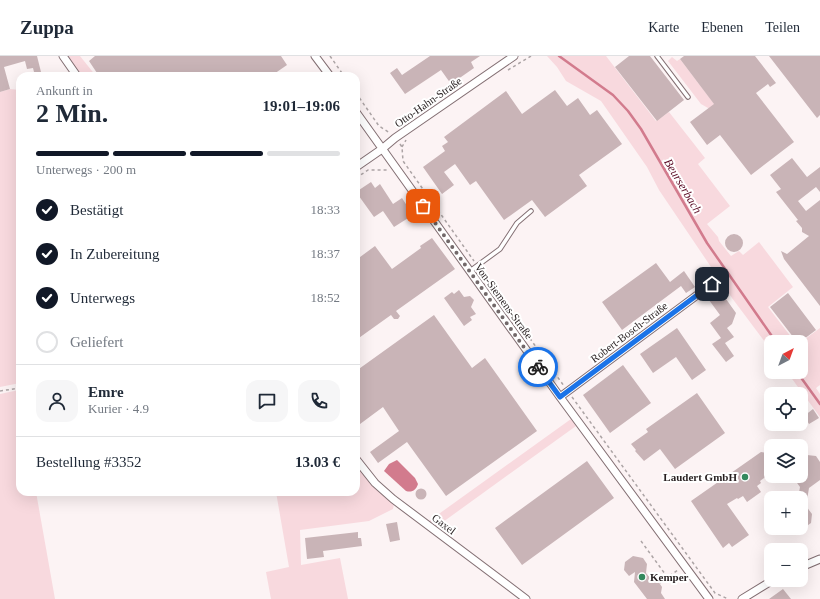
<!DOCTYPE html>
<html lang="de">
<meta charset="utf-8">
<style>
:root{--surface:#fff;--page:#f6f6f7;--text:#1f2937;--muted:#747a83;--line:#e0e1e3;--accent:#111827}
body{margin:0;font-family:Georgia,serif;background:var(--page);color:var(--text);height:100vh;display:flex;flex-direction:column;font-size:15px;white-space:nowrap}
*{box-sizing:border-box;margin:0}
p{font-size:13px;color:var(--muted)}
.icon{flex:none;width:22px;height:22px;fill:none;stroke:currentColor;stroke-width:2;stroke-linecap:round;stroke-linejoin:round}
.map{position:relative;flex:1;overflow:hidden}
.details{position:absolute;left:16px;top:16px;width:344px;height:424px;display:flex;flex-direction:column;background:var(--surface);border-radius:12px;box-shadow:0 4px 16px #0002}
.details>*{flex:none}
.needle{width:26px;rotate:41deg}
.buttons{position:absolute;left:764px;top:279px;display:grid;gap:8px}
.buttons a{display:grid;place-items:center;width:44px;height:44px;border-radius:8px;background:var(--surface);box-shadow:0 4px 16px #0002;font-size:20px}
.pin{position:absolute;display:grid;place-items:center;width:34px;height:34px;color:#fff;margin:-17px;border-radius:8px;box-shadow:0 2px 6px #0006}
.courier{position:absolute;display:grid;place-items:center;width:40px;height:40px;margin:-20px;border:3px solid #1a73e8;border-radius:50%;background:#fff;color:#222;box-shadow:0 1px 5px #0007}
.head em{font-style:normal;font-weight:700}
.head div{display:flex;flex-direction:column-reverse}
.head{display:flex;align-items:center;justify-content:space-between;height:68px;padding:0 20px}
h1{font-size:26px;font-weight:700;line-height:30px}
.bar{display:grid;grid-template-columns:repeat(4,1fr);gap:6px 4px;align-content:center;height:48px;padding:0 20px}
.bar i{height:5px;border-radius:3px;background:var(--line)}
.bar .selected{background:var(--accent)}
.bar p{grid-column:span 4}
.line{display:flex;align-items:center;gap:10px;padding:0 20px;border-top:1px solid var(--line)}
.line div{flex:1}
.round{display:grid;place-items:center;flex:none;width:42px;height:42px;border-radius:12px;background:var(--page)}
ol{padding:0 20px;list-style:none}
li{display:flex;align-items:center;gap:12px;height:44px}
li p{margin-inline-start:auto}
li .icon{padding:4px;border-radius:50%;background:var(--accent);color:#fff;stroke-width:4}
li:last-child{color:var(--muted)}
li i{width:22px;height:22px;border:2px solid var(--line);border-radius:50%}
header{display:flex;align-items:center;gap:24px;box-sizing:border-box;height:56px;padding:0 20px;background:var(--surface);border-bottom:1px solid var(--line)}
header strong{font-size:19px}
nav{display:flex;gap:22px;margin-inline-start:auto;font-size:14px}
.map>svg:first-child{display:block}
.green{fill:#f8d9de}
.water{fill:#d27b8d}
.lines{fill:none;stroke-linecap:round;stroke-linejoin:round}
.stream{stroke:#d27b8d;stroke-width:2.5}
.building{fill:#c9b4b7}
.service-casing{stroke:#836f73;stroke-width:5.5}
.minor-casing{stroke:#836f73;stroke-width:9}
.path{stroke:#aca4a5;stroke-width:1.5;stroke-dasharray:3 3;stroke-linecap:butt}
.service{stroke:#fff;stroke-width:3.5}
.minor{stroke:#fff;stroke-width:7}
.done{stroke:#72696a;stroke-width:4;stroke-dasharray:0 7.2}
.route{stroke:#1a73e8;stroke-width:5}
.poi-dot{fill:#33895d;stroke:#fff;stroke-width:1.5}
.labels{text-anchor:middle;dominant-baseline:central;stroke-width:4;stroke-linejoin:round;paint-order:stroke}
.street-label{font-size:11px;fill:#271f20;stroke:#fff}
.poi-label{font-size:11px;font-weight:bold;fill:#271f20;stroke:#fff;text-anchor:end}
.water-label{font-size:12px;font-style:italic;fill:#5c0d27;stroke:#fff}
</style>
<header>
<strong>Zuppa</strong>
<nav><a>Karte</a><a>Ebenen</a><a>Teilen</a></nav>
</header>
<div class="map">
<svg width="820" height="543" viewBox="0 0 820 543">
<rect width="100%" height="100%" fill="#fcf3f4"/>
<!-- green -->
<path class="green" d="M67 0H80L96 20H81Z
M547 0H606L656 65 669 56 705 102 698 108 730 150 707 168 718 181 719 185 731 200 739 195 743 199 759 186 793 231 768 251 795 286H771V294L732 242 659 134 647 111 601 45 566 25 557 11Z
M672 1 677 5 680 3 728 66 722 71 708 52 701 48 668 5Z
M10 33 20 34V327L0 331V36Z
M820 272V329L816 332 820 338V361L787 316H801V286Z
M19 334 20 436H36L55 543H0V338Z
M571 363 576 370 436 471 429 465Z
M356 408 371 429 394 448 393 453 369 465 300 474 301 509 340 502 348 543H271L266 516 289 511 276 436H356Z"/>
<!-- water -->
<path class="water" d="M397 404 415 422 418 428C416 434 412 437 406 435L384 415 389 408Z"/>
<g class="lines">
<!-- stream -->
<path class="stream" d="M559 0 613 39 628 55 641 73 707 187 776 286
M797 316 820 348"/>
</g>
<!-- building -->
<path class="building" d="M0 0H37L42 20H35L33 12 27 13 25 5 4 11 10 33 0 36Z
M95 0H281L287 9 271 20H99L89 5Z
M430 0H480L471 6 474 12 451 28 441 14 405 38 390 17 397 12 402 19Z
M629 0H650L684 44 657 65 615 11Z
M684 0H755L776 27 770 31 768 28 756 37 794 86 751 119 720 79 707 89 690 66 714 48 680 3Z
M769 0H820V59L817 62Z
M555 34 567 50 578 42 590 59 597 54 622 88 579 119 587 130 545 161 532 144 504 164 476 125 470 129 455 108 444 116 454 129 442 138 423 111 445 95 442 90 448 86 444 81 506 35 522 58Z
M792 102 807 121 820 111V136L816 131 798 145 806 155 820 144V250L784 203 781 195 787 198 809 180 802 176V172L796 165 798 164 776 136 781 133 770 119Z
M371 126 375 132 380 128 393 148 402 142 413 159 394 171 383 155 374 161 356 136Z
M725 187a9 9 0 1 1 18 0a9 9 0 1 1-18 0Z
M432 182 455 213 396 255 400 260 398 263H394L391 259 356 284V204L375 190 392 213 421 192 420 190Z
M656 207 670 226 684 215 695 231 686 237 681 230 622 274 602 246Z
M459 234 464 241 470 240 474 244 471 251 476 258 470 261 472 264 464 270 444 242 452 236 454 238Z
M721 236 736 257 732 268 727 272 734 281 725 287 734 300 726 306 712 288 721 282 710 267 720 259 709 244Z
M788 237 816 274 800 286H797L770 251Z
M434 259 472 312 485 302 537 375 446 440 407 386 378 407 370 396 399 375 383 351 356 371V315Z
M677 272 706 314 692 324 676 301 653 317 640 298Z
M623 309 651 347 610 377 583 339Z
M697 337 725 377 675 413 660 393 644 405 635 395 636 394 631 388 648 376 646 373Z
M813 353 819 362 809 368 804 360Z
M761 396 769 397 771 400V417L760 425 761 427 757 430 761 436 747 446 743 440 738 443 737 442 727 448 749 479 732 491 729 487 723 492 691 445Z
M807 399 816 400 820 406V424L809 432 806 450 812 458 811 467 801 474V442H798L800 431 792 420H801V403Z
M587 405 614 442 522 509 495 472Z
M415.5 438a5.5 5.5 0 1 1 11 0a5.5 5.5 0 1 1-11 0Z
M397 466 400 484 390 486 386 468Z
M358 476V482H361L362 490 323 495 324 501 307 503 305 482Z
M633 500 643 502 647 508 646 517 651 523 658 525 662 531 661 537 665 543H647L634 526 635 516 629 520 624 514 625 506Z
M783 533 791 543H769Z"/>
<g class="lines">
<defs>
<path id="service" d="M657 0 688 41
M470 215 500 193 517 167 531 155"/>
<path id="minor" d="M63 0 77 20
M315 0 330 20
M356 56 560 341 709 543
M356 111 382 93 395 82 514 0
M560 341 712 228
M356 403 375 427 393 443 526 543
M801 511 820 503
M742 543 773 524"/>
</defs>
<!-- service casing -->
<use href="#service" class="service-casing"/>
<!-- minor casing -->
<use href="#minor" class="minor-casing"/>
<!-- path -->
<path class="path" d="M330 0 344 20
M508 14 531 0
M356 37 379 70 390 77
M400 88 402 91 403 105 474 205
M402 91 406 84
M356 122 368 114H388
M481 214 564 330
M0 335 20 332
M572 341 715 537 728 543
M641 485 668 522
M660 527 678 514"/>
<!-- service -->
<use href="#service" class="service"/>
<!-- minor -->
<use href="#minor" class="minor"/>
</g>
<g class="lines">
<!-- done -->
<path class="done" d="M423 150 538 311"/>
<!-- route -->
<path class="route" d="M538 311 560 341 712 228"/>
</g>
<!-- markers -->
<g class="poi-dot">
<circle cx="745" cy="421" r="4"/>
<circle cx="642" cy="521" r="4"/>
</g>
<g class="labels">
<!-- street labels -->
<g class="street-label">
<text transform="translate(428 46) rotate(-35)">Otto-Hahn-Straße</text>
<text transform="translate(504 245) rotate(54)">Von-Siemens-Straße</text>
<text transform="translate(629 276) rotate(-37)">Robert-Bosch-Straße</text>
<text transform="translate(444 468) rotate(37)">Gaxel</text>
</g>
<!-- poi labels -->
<g class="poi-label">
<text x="737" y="421">Laudert GmbH</text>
<text x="650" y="521" text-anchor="start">Kemper</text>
</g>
<!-- water labels -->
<g class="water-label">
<text transform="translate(683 130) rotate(59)">Beurserbach</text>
</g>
</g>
</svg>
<div class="buttons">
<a><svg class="needle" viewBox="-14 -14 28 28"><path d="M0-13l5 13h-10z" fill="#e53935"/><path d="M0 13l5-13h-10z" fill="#747a83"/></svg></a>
<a><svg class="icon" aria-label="locate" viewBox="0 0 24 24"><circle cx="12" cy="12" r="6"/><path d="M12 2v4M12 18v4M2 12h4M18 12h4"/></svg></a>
<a><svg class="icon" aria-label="layers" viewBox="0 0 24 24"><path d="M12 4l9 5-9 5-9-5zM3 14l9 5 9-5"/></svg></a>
<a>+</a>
<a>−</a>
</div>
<div class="pin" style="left:423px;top:150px;background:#ea580c"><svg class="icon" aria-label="bag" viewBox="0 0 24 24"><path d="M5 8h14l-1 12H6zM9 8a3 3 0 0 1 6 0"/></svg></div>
<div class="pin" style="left:712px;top:228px;background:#1f2937"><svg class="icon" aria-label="home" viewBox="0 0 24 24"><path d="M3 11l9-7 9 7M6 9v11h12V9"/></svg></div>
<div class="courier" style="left:538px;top:311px"><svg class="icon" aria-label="bike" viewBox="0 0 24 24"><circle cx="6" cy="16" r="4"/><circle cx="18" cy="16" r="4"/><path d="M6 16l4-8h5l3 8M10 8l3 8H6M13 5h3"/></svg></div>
<section class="details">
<div class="head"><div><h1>2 Min.</h1><p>Ankunft in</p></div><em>19:01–19:06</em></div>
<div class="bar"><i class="selected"></i><i class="selected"></i><i class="selected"></i><i></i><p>Unterwegs · 200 m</p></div>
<ol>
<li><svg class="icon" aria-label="check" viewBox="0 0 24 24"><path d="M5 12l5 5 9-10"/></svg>Bestätigt<p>18:33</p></li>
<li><svg class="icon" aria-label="check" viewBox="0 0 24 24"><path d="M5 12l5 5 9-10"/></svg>In Zubereitung<p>18:37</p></li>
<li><svg class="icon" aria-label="check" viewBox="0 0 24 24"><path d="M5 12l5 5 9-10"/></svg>Unterwegs<p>18:52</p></li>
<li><i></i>Geliefert</li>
</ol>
<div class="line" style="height:72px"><a class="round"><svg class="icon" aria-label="person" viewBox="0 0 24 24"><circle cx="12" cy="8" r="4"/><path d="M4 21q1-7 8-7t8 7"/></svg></a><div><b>Emre</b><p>Kurier · 4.9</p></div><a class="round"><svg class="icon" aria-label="chat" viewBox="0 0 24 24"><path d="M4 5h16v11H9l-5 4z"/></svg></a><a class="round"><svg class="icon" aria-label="phone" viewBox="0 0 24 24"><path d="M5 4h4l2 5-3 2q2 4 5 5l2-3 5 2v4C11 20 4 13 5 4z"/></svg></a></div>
<div class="line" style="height:52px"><div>Bestellung #3352</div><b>13.03 €</b></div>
</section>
</div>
